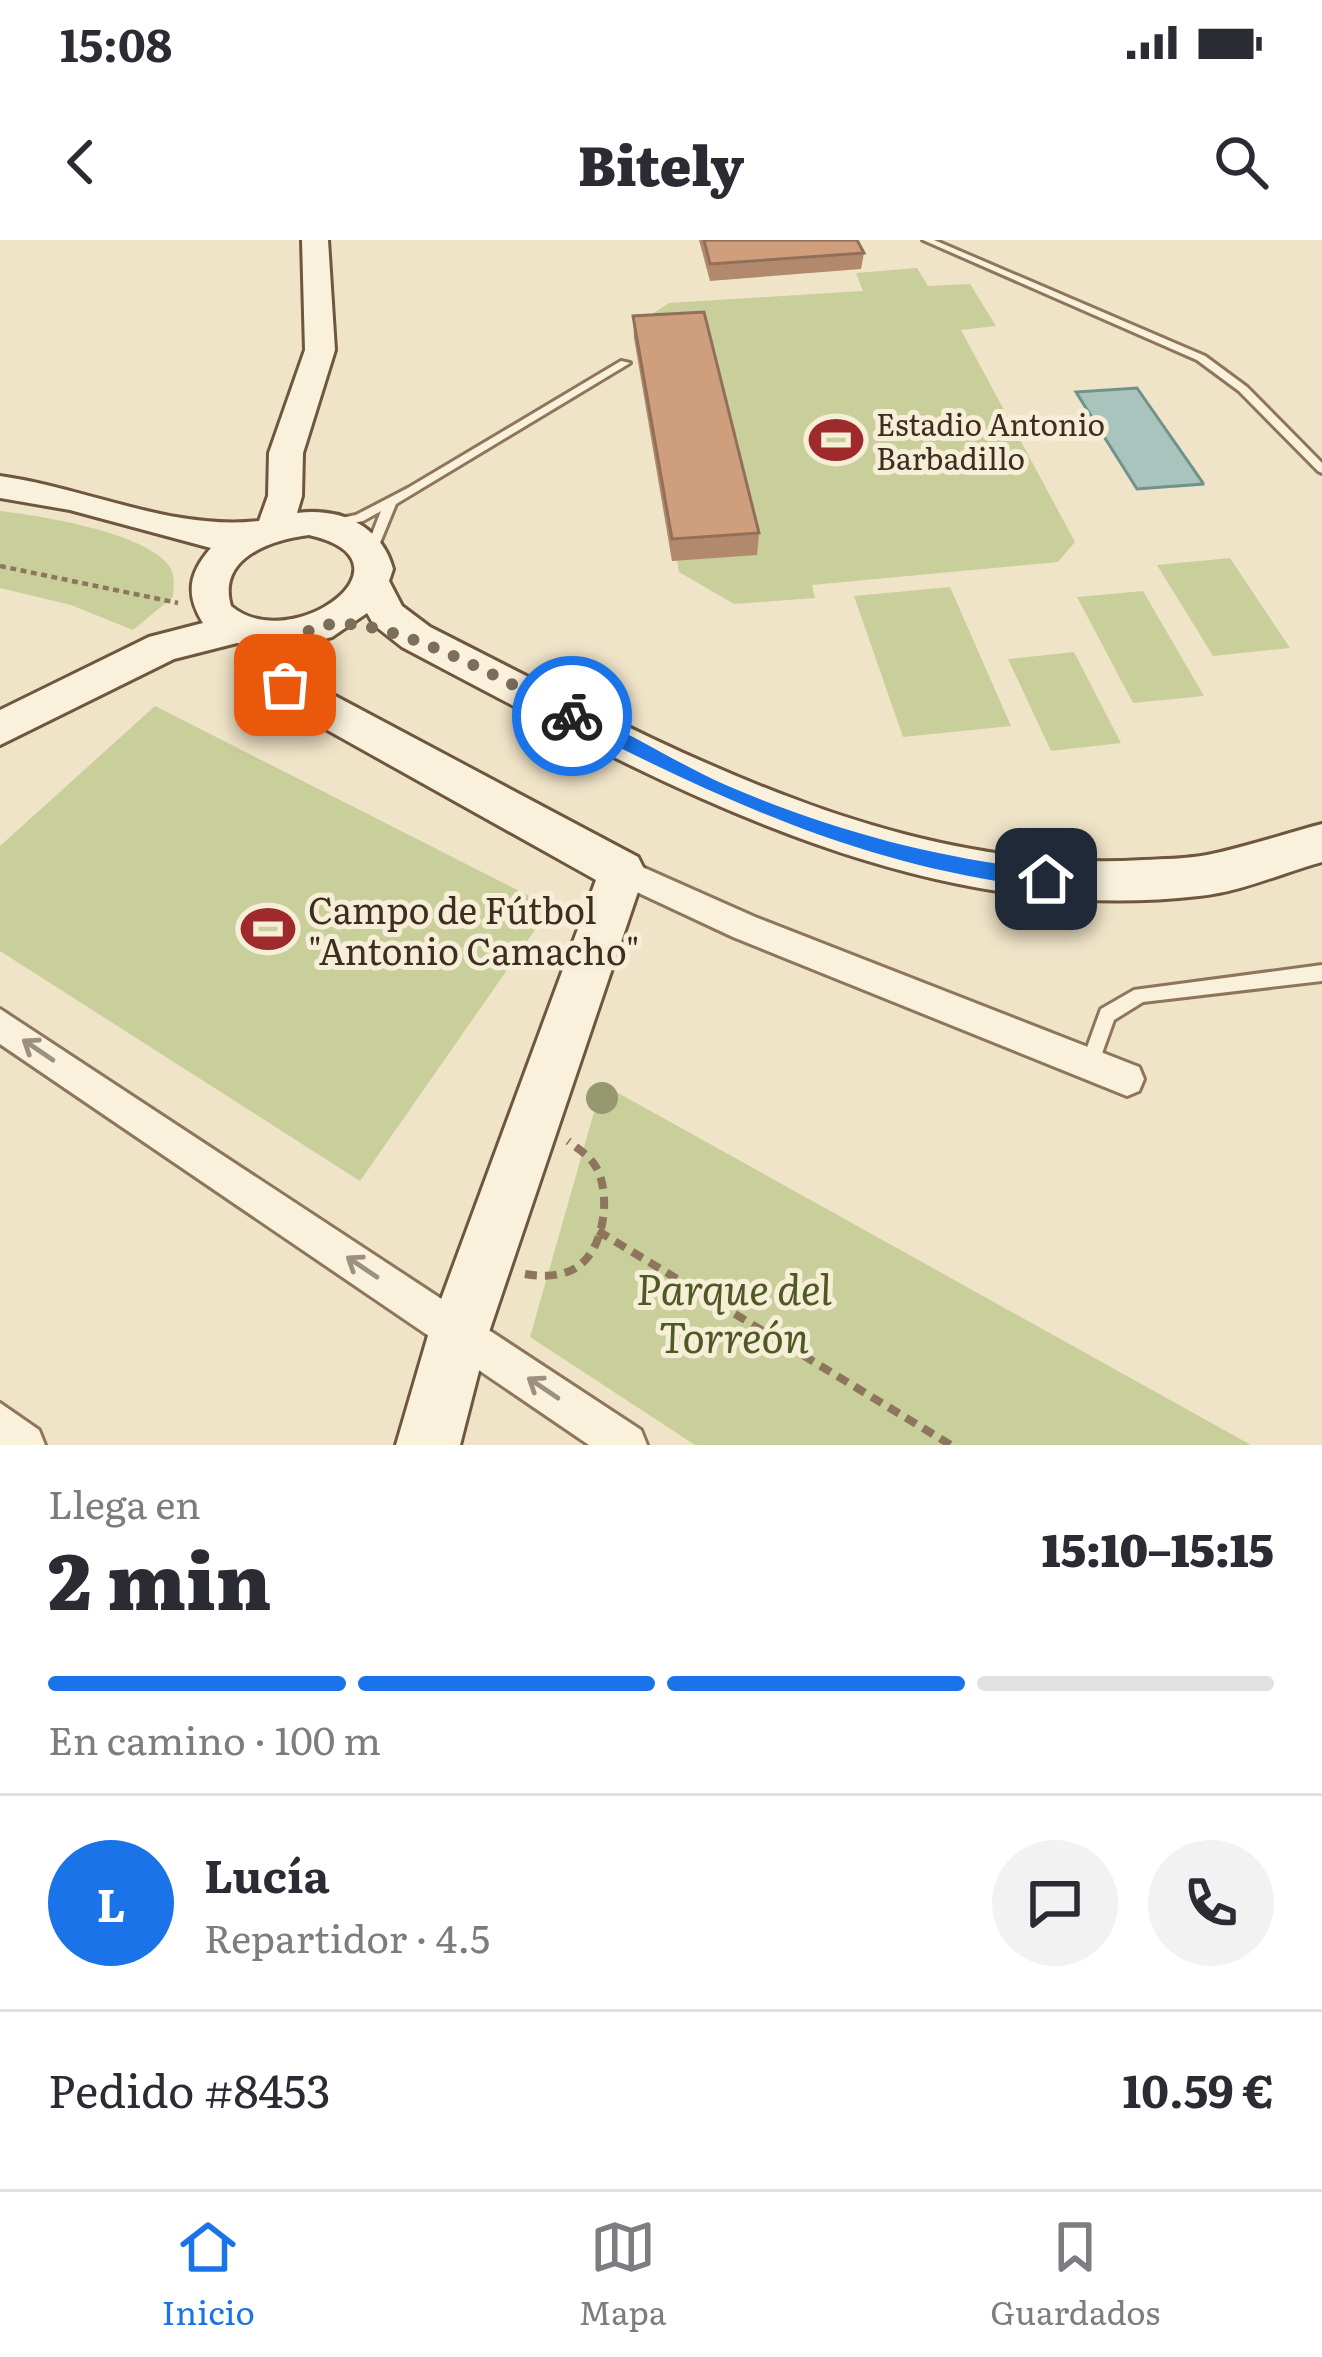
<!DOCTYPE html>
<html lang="es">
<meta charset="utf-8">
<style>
:root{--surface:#fff;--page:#f2f2f3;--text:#2b2b33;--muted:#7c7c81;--line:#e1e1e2;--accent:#1a73e8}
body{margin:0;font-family:Literata,serif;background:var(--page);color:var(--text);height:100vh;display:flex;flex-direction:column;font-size:45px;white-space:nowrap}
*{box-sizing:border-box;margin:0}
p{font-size:39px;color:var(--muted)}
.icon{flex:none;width:66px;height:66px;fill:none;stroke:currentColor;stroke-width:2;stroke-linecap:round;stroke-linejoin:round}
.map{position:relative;height:1205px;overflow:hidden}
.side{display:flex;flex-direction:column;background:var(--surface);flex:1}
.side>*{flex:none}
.pin{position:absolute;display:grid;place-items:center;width:102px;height:102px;color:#fff;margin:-51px;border-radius:24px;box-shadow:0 6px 18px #0006}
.courier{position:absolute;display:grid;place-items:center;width:120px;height:120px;margin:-60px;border:9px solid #1a73e8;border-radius:50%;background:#fff;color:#222;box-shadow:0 3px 15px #0007}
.overview em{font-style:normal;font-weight:800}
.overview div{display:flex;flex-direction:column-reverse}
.overview{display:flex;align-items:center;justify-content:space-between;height:204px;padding:0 48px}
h1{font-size:78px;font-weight:800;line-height:90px}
.bar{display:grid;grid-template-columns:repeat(4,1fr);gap:18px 12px;align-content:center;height:144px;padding:0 48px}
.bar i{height:15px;border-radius:9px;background:var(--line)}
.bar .current{background:var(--accent)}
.bar p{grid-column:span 4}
.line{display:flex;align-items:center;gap:30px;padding:0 48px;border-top:3px solid var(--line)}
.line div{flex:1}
.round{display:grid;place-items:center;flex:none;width:126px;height:126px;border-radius:63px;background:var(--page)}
.status{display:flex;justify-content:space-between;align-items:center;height:84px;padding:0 60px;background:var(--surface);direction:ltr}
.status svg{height:33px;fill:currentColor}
header{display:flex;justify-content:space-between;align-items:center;height:156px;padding:0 48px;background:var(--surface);font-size:54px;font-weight:800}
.tab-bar{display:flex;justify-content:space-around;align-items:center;height:168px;border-top:3px solid var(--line);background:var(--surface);font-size:33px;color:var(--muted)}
.tab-bar a{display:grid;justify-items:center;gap:6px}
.tab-bar .current{color:var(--accent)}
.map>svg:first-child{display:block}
.green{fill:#c9cf9b}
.water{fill:#a9c4bc;stroke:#6f938a;stroke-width:3}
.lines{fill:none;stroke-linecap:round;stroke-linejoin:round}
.lane-casing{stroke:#8d765c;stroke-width:6}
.street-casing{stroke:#8d765c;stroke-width:6}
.secondary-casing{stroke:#6f573f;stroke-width:6}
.path-far1{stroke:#8d765c;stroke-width:4.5;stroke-dasharray:6 4.5;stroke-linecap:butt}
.path{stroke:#8d765c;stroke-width:8;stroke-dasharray:12 8;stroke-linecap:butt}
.lane{fill:#faf1dc;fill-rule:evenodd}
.street{fill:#faf1dc;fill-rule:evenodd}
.secondary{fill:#faf1dc;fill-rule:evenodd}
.tree{fill:#96986f}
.wall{fill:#b2896c}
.building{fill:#cf9f7d;stroke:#916f58;stroke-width:3}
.oneway{stroke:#9c907e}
.route{fill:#1a73e8}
.done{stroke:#7c6e5b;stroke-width:12;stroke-dasharray:0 21.6}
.labels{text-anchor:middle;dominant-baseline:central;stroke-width:10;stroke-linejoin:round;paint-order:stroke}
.far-poi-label{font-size:30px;fill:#3d2e20;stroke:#f7eed8;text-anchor:start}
.poi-label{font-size:36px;fill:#3d2e20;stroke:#f7eed8;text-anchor:start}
.near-park-label{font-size:42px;font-style:italic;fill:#4d5a26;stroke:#f7eed8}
</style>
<div class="status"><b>15:08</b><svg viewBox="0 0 49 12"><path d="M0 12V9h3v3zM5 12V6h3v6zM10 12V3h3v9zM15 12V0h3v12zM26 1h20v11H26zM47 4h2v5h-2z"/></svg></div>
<header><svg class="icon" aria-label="back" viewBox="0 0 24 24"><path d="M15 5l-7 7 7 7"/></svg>Bitely<svg class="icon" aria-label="search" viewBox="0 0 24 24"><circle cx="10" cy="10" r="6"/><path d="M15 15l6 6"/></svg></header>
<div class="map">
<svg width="1322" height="1205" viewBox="0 0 1322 1205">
<rect width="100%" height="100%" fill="#f0e4c8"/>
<!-- green -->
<path class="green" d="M917 28 928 46 970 44 996 86 961 90 1075 302 1058 322 812 345 815 358 734 364 679 332 677 321H672L634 86 669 63 863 51 856 33Z
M0 271C42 276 135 291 165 321 176 332 174 343 173 357L133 390 71 365 0 348Z
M1230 318 1290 408 1213 416 1157 325Z
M950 347 1011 486 903 497 854 356Z
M1143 351 1204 456 1133 463 1077 357Z
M1074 412 1121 503 1051 511 1008 419Z
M155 466 551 667 360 941 0 711V606Z
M602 844 1251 1205H695L530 1097Z"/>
<!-- water -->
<path class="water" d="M1137 148 1203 243V244L1137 249 1076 152Z"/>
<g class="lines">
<defs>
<path id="lane" d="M923 0H934L1205 116 1247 147 1322 223V233L1318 231 1239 151 1197 120Z
M621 121 630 123 396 264 375 315 371 316 365 312 381 271 363 281 330 288 324 284 326 281 356 275 408 248Z
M1322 725V741L1143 762 1114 780 1096 830 1090 832 1084 830 1081 824 1101 769 1134 750Z"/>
<path id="street" d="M622 618 755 677 1139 827 1144 839 1139 851 1127 856 733 697 611 640 607 631 611 622Z
M0 769 641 1190 647 1205H589L0 804Z
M0 1163 39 1190 45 1205H0Z"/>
<path id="secondary" d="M302 0H328L335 110 303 213 302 256 297 273C340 267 382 286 393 329L389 341 402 366 430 387C651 498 887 636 1143 620 1164 619 1187 619 1207 615 1246 607 1284 594 1322 584V622C1282 633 1240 652 1199 656 909 689 650 537 402 407L374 385 367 373 332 397 290 408 302 420 301 432 307 441 638 617 645 631 489 1092 460 1205H396L429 1092 596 640 279 463C267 444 251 425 273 408L237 403 174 419 0 505V470L149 397 203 383C185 354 189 333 211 308L70 270 0 258V236C87 248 172 291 259 281L268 256 269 213 305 110ZM309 295C424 321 291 417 231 366 217 318 270 300 309 295Z"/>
</defs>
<!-- lane casing -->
<use href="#lane" class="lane-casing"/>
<!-- street casing -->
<use href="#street" class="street-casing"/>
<!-- secondary casing -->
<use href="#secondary" class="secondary-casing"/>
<!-- path-far1 -->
<path class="path-far1" d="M0 326 178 363"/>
<!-- path -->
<path class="path" d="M598 991 951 1205
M525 1034C543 1037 565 1037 580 1025 605 1006 611 953 596 927 590 916 578 909 568 901"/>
<!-- lane -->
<use href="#lane" class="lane"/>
<!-- street -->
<use href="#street" class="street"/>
<!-- secondary -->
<use href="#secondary" class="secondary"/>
</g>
<!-- trees -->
<circle class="tree" cx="602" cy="858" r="16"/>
<!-- wall -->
<path class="wall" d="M699 0H857L864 13 861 29 710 41Z
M633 76 759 293 757 315 672 321 634 98Z"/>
<!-- building -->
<path class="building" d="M704 0H857L864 13 710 24Z
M704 72 759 293 672 299 633 76Z"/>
<!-- one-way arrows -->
<defs><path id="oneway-shaft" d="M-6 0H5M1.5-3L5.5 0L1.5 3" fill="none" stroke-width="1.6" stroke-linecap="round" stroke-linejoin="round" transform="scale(3)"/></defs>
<g class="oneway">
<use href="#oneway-shaft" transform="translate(38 810) rotate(-146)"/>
<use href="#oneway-shaft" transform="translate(362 1027) rotate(-146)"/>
<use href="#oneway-shaft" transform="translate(543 1148) rotate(-146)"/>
</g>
<!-- route -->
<path class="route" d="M572 469C626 489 675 523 728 546 831 590 935 618 1046 630L1055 639 1046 648C864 627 727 562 566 481L563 476Z"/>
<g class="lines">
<!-- done -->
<path class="done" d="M285 445 282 420C290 412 298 398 307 392 363 356 519 449 572 476"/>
</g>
<!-- icons -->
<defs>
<symbol id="stadium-bare" viewBox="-9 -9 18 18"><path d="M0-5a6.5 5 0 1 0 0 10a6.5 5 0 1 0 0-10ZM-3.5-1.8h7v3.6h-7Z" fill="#9e2a2b" stroke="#f7eed8" stroke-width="2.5" paint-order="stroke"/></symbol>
</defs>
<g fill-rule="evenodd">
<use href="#stadium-bare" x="798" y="162" width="76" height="76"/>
<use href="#stadium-bare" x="230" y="651" width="76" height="76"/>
</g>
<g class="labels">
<!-- far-poi labels -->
<g class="far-poi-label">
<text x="876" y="183">Estadio Antonio<tspan x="876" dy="34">Barbadillo</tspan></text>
</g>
<!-- poi labels -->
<g class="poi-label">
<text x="308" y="668">Campo de Fútbol<tspan x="308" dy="41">"Antonio Camacho"</tspan></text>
</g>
<!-- near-park labels -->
<g class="near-park-label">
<text x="734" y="1047">Parque del<tspan x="734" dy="48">Torreón</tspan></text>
</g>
</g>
</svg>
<div class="pin" style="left:285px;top:445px;background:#ea580c"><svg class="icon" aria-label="bag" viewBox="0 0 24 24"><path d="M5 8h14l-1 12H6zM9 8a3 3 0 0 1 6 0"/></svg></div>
<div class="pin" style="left:1046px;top:639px;background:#1f2937"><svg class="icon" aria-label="home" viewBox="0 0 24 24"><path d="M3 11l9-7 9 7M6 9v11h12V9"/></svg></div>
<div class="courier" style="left:572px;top:476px"><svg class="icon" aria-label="bike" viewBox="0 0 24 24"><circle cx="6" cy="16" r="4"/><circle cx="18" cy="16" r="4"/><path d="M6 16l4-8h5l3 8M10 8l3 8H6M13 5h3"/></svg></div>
</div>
<section class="side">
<div class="overview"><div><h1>2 min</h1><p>Llega en</p></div><em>15:10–15:15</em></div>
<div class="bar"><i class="current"></i><i class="current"></i><i class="current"></i><i></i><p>En camino · 100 m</p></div>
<div class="line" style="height:216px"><b class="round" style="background:var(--accent);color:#fff">L</b><div><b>Lucía</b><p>Repartidor · 4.5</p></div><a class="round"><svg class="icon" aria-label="chat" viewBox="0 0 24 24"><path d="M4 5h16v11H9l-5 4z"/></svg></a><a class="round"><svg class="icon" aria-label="phone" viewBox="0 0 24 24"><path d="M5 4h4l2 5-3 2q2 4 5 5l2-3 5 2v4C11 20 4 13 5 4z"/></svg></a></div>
<div class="line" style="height:156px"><div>Pedido #8453</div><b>10.59 €</b></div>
</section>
<nav class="tab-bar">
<a class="current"><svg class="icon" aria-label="home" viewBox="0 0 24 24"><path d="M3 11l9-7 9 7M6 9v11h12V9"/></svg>Inicio</a>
<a><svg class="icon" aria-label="map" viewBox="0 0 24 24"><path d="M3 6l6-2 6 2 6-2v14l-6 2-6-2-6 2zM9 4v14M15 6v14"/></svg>Mapa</a>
<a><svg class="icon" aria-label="saved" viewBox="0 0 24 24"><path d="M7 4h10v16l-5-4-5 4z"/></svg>Guardados</a>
</nav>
